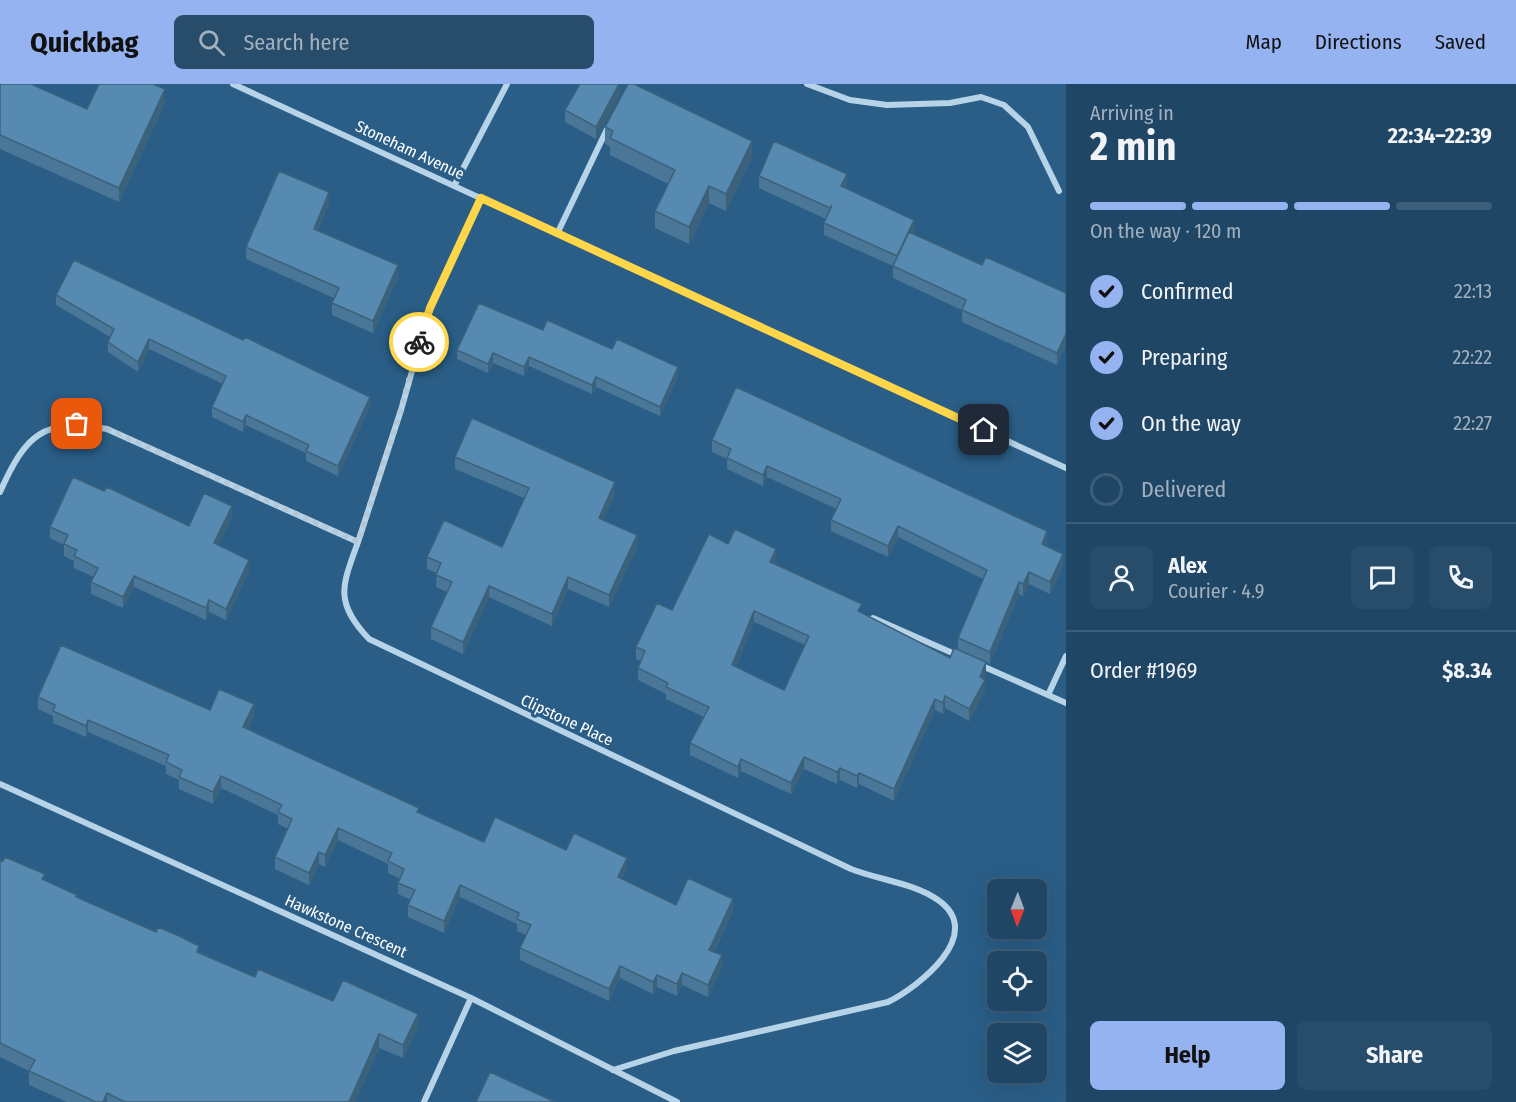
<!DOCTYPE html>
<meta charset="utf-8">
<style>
:root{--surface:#204665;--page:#284d6b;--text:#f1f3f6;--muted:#a2b1bf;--line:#3d5e79;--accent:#95b2f1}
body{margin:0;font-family:"Fira Sans Condensed",sans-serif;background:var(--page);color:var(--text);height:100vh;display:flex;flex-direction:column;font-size:22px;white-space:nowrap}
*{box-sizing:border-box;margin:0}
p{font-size:20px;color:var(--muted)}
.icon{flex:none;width:33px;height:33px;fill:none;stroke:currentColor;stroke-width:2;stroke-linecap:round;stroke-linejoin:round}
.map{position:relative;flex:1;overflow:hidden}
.side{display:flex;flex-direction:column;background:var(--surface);width:450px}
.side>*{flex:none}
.needle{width:39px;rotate:181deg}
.buttons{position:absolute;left:987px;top:795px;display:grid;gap:12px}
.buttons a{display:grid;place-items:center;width:60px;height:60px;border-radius:9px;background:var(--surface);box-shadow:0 6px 24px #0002,0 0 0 2px var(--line);font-size:30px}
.pin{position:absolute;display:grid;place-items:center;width:51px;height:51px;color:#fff;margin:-26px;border-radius:12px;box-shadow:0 3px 9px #0006}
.courier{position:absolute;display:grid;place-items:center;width:60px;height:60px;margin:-30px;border:4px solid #ffd54a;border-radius:50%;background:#fff;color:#222;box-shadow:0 2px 8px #0007}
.overview em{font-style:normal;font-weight:700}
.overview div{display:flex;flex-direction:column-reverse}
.overview{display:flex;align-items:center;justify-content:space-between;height:102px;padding:0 24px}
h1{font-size:39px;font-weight:700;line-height:45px}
.bar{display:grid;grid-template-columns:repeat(4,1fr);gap:9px 6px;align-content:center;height:72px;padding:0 24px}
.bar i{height:8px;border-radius:4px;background:var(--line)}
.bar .selected{background:var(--accent)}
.bar p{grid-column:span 4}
.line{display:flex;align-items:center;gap:15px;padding:0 24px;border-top:2px solid var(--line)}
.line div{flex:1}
.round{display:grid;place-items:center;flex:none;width:63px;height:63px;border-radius:9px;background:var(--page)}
ol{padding:0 24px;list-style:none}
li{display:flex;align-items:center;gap:18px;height:66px}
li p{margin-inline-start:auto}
li .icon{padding:6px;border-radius:50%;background:var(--accent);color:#111;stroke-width:4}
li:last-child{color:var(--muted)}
li i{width:33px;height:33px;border:3px solid var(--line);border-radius:50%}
.button{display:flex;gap:12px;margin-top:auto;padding:12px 24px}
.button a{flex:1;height:69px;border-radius:9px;background:var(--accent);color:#111;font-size:24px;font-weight:700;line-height:69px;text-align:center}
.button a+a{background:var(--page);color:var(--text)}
header{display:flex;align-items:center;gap:36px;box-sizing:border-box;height:84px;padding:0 30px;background:var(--accent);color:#111}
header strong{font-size:28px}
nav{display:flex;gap:33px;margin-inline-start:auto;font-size:21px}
.search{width:420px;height:54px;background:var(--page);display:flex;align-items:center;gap:15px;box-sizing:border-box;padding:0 21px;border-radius:9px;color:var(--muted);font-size:22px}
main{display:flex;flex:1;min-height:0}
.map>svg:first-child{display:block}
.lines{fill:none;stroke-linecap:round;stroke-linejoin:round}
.minor{stroke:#b6d3e8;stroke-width:6}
.wall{fill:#4a7797;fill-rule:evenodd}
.shaded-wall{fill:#3c617b}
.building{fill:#568ab0;stroke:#3c617b;stroke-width:1.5;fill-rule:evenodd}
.done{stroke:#b4c7d5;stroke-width:6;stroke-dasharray:0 10.8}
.route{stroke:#ffd54a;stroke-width:8}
.labels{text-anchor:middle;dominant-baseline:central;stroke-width:6;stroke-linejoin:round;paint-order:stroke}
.street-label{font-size:16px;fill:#fff;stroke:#2a5e87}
</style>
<header>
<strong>Quickbag</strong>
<div class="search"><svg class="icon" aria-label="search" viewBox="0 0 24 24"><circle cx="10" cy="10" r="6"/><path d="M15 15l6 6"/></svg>Search here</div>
<nav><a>Map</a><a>Directions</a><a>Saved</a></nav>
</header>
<main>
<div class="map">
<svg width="1066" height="1018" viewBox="0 0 1066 1018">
<rect width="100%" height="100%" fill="#2a5e87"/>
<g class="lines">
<!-- minor -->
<path class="minor" d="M233 0 1066 384
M807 0 850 16 887 21 950 19 981 13 1004 21 1028 43 1059 107
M454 102 507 0
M558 148 608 43
M0 408C26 350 43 334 107 345L358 458 401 326 430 224 481 114
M358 458C342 502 334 518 369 555L851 785C879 796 914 799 938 816 987 850 918 903 888 918L674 967 613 986
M873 534 957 571
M1066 572 1048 611 1066 619
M980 581 1048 611
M0 700 471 914 677 1018
M424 1018 471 914"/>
</g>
<!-- wall -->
<path class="wall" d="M0 0 87 25 165 19 119 118 0 65Z
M620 0V10L596 55 565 38V26Z
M605 43 752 74 726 127 709 119 689 160 655 144V127L668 100 610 71V63L605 60Z
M759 92 847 102 845 104 914 148 913 150 982 181 1066 209V262L1057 281 962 238V226L893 194V182L824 151V139L826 135 759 104Z
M329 120 318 146 398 193 373 249 332 231V219L334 214 246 175V163Z
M56 211 370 322 338 392 306 377V369L246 341 243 348 212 333V323L223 300 149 265 138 288 108 268V258L110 253 56 221Z
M543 246 612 265 678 292 660 332 596 303 592 310 529 282 524 292 493 279 488 289 457 275V266Z
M712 356 1047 459 1046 462 1063 482 1050 510 1029 500 1023 512 1019 510 990 580 986 578V589L984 595 985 607 969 637 945 624 943 630 935 626 894 717 859 700 857 704 840 696 837 700 804 685 791 710 741 687 738 694 690 671V659L704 633 666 615V610L638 596V584L641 577 636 575V563L672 526 728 460 776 477 774 480 862 529 950 574 958 565V554L983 495 898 453 888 473 831 447V436L837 425 767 393 763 402 727 385V375L712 368ZM754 538 805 561 784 606 736 583Z
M455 373 615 410 603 436 637 463 609 523 568 505 552 542 489 513 463 570 431 555V543L447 508 436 503 437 489 427 485V473L502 463 524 414 455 385Z
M104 407 189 442 232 434 218 461 249 487 226 536 209 528 206 536 134 503 123 524 91 510V498L94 493 74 484V477L64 472V461L50 454V443Z
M38 613 210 626 254 632 248 645 419 728 484 758 566 766 627 785 622 795 676 821 733 827 714 868 722 883 708 913 682 901 677 912 657 903 653 910 620 894 609 917 520 876V864L526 851 517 847V840L460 813 444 849 408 833V821L411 816 398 810V799L400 795 388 789V780L338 756 325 783 319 780 309 801 275 785V773L288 745 278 740V731L221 704 213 720 179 705V696L166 690V682L88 648 86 653 53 639V632L38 625Z
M0 776 45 796 77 813 255 893 418 943 403 974 379 964 355 1018H67L29 1001V987L0 973Z"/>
<!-- shaded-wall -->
<path class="shaded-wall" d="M619 0H620V10L596 55V43Z
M165 5V19L119 118V104Z
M752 57V74L726 127V110Z
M847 90V102L841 114V102Z
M709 102V119L689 160V143Z
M329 108V120L314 156V145Z
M914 136V148L897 184V172Z
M398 181V193L373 249V237Z
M1066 250V262L1057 281V269Z
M149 255V265L138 288V278Z
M493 269V279L488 289V280Z
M529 273V282L524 292V283Z
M678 283V292L660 332V323Z
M596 293V303L592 310V301Z
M370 313V322L338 392V382Z
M246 331V341L243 348V338Z
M767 382V393L763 402V391Z
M615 398V410L599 446V434Z
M232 422V434L214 471V459Z
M898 442V453L888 473V462Z
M1047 447V459L1042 472V460Z
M637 451V463L609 523V511Z
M776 465V477L770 490V478Z
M1063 470V482L1050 510V498Z
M249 476V487L226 536V525Z
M1029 488V500L1023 512V500Z
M134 492V503L123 524V513Z
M568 493V505L552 542V530Z
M1019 498V510L990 580V568Z
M489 502V513L463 570V558Z
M209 516V528L206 536V524Z
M754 527V538L732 593V581Z
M986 578V589L980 605V593Z
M985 596V607L969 637V625Z
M945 612V624L943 630V619Z
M935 615V626L894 717V705Z
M254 620V632L243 655V643Z
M88 636V648L86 653V642Z
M804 673V685L791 710V699Z
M741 675V687L738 694V683Z
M840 684V696L837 700V688Z
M859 689V700L857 704V692Z
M221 692V704L213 720V708Z
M338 744V756L325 783V771Z
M319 768V780L309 801V789Z
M627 774V785L618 805V793Z
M460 801V813L444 849V837Z
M733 815V827L709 878V866Z
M722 871V883L708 913V901Z
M620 882V894L609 917V905Z
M682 889V901L677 912V900Z
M657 891V903L653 910V898Z
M418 930V943L403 974V961Z
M379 950V964L355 1018H349Z
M107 1009V1018H103Z"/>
<!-- building -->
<path class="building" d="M0 0H31L87 25 99 0H153L165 5 119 104 0 51Z
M580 0H619L596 43 565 26Z
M628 0H634L752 57 726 110 709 102 689 143 655 127 675 86 610 54 613 47 605 43Z
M774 57 847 90 841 102 914 136 897 172 824 139 832 121 830 124 759 92Z
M279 87 329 108 314 145 398 181 373 237 332 219 339 204 246 163Z
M909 148 982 181 986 173 1066 209V250L1057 269 962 226 966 216 893 182Z
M74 176 243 256 245 253 370 313 338 382 306 367 309 361 246 331 243 338 212 323 226 292 149 255 138 278 108 258 114 245 56 211Z
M479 219 543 246 547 236 612 265 617 255 678 283 660 323 596 293 592 301 529 273 524 283 493 269 488 280 457 266Z
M736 303 1047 447 1042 460 1063 470 1050 498 1029 488 1023 500 1019 498 990 568 958 554 987 486 898 442 888 462 831 436 841 415 767 382 763 391 727 374 731 365 712 356Z
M472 334 615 398 599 434 637 451 609 511 568 493 552 530 489 502 463 558 431 543 452 498 436 491 441 479 427 473 444 436 502 463 529 404 455 373Z
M73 393 104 407 107 403 189 442 204 409 232 422 214 459 249 476 226 525 209 516 206 524 134 492 123 513 91 498 98 484 74 472 77 466 64 460 68 451 50 443Z
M735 445 776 465 770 478 862 520 858 527 950 574 954 564 986 578 980 593 985 596 969 625 945 612 943 619 935 615 894 705 859 689 857 692 840 684 837 688 804 673 791 699 741 675 738 683 690 659 709 623 666 603 668 599 638 584 645 567 636 563 657 519 672 526 709 450 728 460ZM754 527 809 552 784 606 732 581Z
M61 561 210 626 219 605 254 620 243 643 419 724 417 728 484 758 495 733 566 766 574 749 627 774 618 793 676 821 688 794 733 815 709 866 722 871 708 901 682 889 677 900 657 891 653 898 620 882 609 905 520 864 531 841 517 835 519 829 460 801 444 837 408 821 415 806 398 799 404 785 388 777 392 769 338 744 325 771 319 768 309 789 275 773 292 735 278 728 282 721 221 692 213 708 179 693 182 686 166 678 169 671 88 636 86 642 53 627 55 621 38 613Z
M5 773 45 790 42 795 77 811 76 813 156 848 158 843 179 852 199 862 197 868 255 893 258 885 333 917 343 896 418 930 403 961 379 950 349 1018H125L107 1009 103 1018H96L29 987 35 976 0 959V776L3 777Z
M490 988 555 1018H476Z"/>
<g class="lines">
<!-- done -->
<path class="done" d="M77 340 107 345 358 458 401 326 419 258"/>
<!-- route -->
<path class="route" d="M419 258 430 224 481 114 984 346"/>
</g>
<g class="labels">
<!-- street labels -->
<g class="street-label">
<text transform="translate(410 66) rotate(25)">Stoneham Avenue</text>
<text transform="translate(567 636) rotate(25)">Clipstone Place</text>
<text transform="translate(346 842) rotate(24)">Hawkstone Crescent</text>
</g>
</g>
</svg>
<div class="buttons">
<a><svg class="needle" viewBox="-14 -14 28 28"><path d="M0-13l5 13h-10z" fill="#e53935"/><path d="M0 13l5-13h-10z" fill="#a2b1bf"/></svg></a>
<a><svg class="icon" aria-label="locate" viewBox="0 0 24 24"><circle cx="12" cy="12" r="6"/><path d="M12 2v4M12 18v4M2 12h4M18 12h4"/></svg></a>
<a><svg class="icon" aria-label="layers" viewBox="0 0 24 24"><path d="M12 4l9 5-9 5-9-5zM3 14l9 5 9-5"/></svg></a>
</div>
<div class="pin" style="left:77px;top:340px;background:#ea580c"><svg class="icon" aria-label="bag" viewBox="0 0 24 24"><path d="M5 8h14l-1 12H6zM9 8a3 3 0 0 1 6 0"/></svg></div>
<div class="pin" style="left:984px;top:346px;background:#1f2937"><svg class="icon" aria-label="home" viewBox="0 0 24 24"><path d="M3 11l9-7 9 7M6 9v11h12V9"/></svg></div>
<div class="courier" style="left:419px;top:258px"><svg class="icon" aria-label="bike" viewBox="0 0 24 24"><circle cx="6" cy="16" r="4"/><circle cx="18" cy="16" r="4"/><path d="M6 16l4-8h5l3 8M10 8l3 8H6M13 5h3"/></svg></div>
</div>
<section class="side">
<div class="overview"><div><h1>2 min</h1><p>Arriving in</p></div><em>22:34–22:39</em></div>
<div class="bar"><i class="selected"></i><i class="selected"></i><i class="selected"></i><i></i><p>On the way · 120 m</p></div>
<ol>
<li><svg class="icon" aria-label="check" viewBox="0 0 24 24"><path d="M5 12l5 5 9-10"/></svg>Confirmed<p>22:13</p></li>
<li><svg class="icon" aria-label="check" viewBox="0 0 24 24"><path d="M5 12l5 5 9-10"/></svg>Preparing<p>22:22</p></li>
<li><svg class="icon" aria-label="check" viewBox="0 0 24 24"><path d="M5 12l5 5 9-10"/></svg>On the way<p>22:27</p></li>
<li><i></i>Delivered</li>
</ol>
<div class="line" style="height:108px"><a class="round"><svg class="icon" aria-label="person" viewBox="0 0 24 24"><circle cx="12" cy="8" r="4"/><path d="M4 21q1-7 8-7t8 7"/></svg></a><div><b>Alex</b><p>Courier · 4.9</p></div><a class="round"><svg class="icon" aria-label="chat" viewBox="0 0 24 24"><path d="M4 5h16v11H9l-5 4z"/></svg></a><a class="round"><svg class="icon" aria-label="phone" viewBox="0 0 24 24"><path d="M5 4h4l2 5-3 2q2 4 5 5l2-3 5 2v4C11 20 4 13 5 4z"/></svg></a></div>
<div class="line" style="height:78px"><div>Order #1969</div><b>$8.34</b></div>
<div class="button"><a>Help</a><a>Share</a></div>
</section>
</main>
